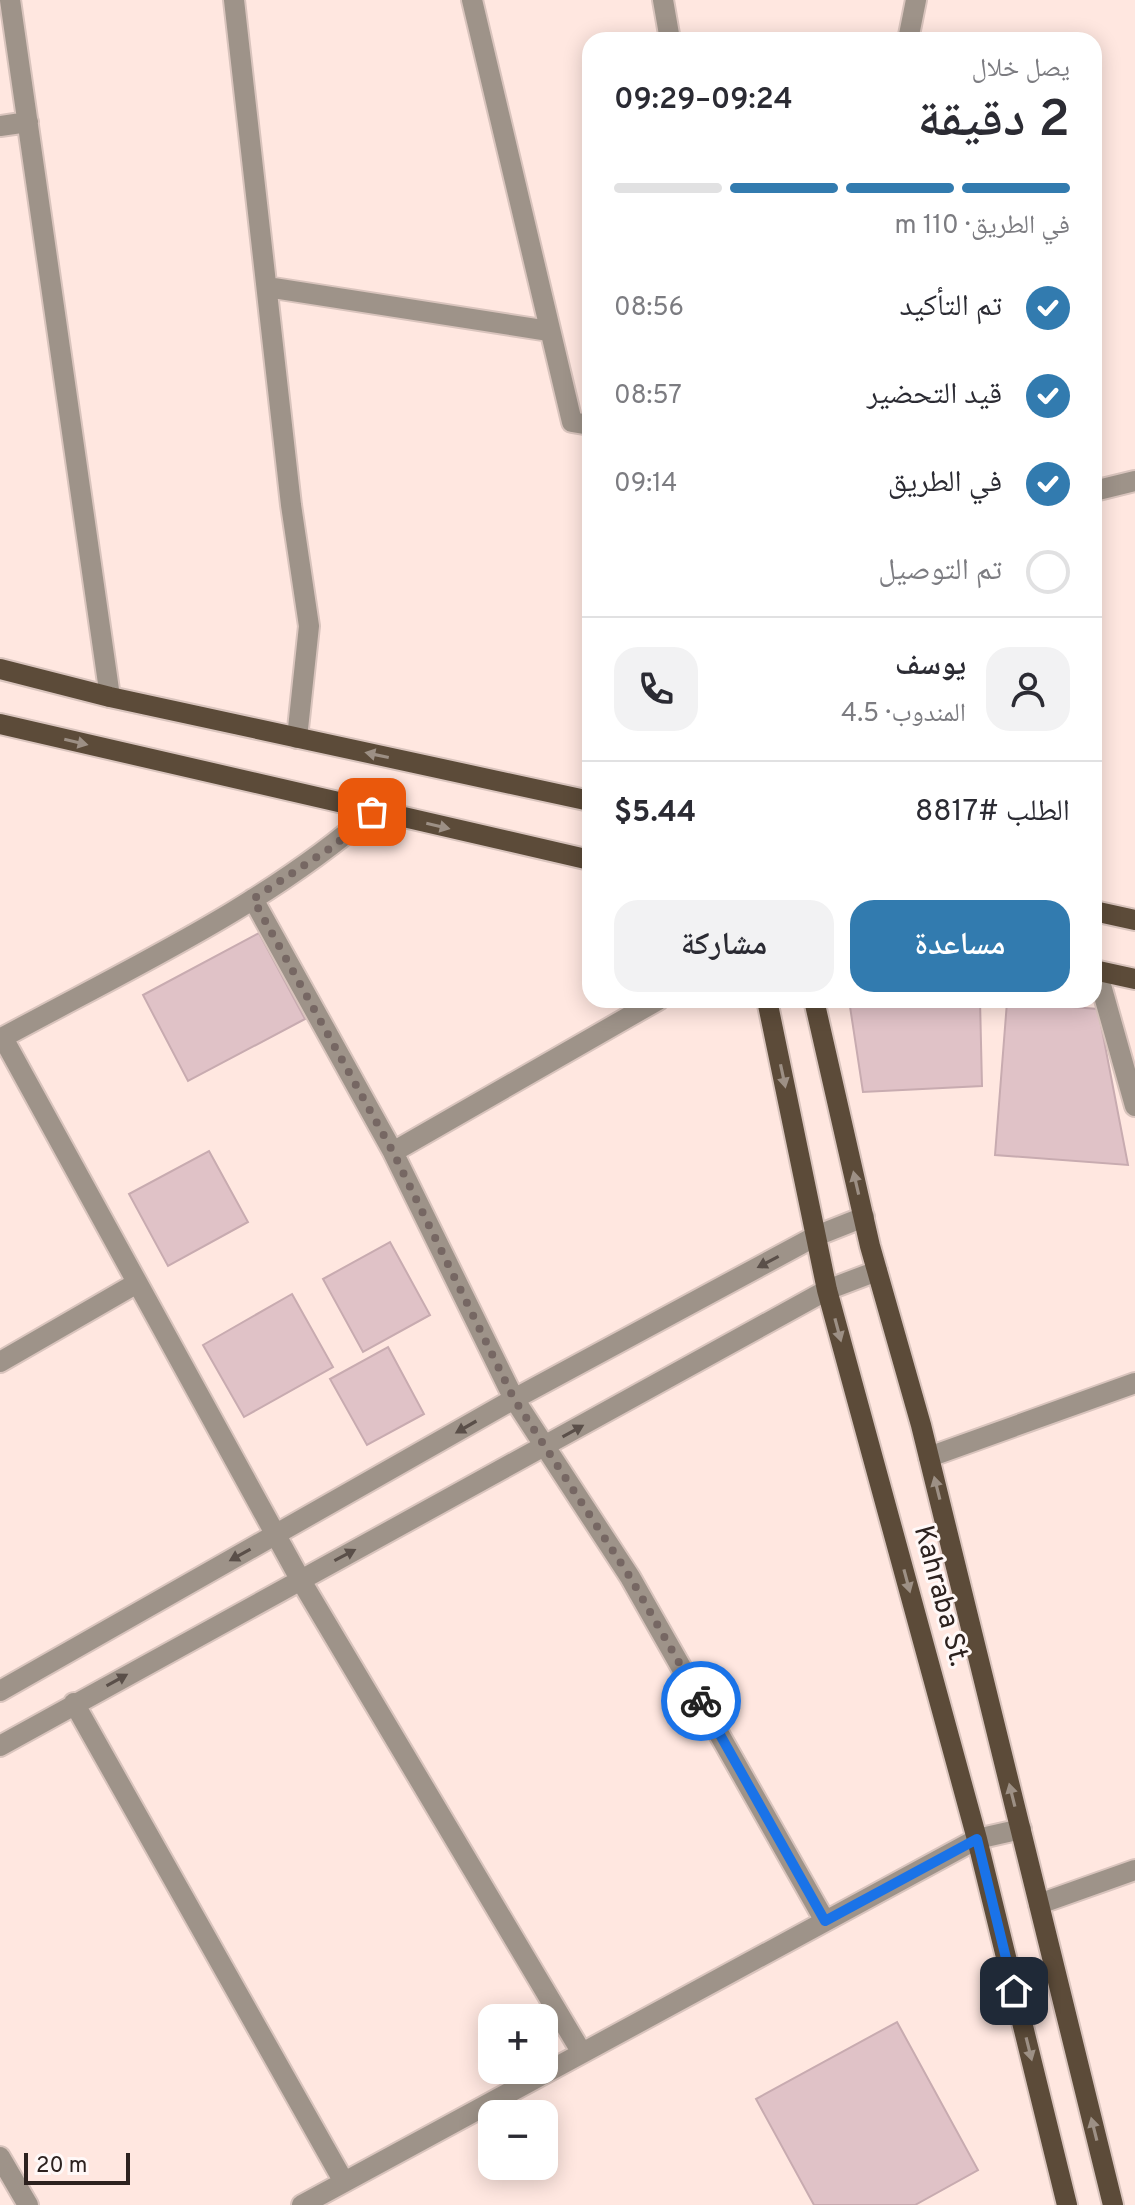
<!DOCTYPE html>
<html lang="ar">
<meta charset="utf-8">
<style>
:root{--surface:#fff;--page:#f2f2f3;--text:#2b2b33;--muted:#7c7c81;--line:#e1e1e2;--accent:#327baf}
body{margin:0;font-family:Overpass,"Noto Naskh Arabic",sans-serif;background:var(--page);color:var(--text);direction:rtl;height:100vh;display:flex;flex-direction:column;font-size:30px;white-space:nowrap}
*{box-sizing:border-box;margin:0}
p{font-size:26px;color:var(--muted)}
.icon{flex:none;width:44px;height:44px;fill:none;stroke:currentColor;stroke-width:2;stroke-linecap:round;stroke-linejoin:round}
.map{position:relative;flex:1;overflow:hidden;direction:ltr}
.drawer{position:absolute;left:582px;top:32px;width:520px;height:976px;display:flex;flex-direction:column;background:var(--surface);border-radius:24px;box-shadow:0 4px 20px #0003;direction:rtl}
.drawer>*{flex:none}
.fabs{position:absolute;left:478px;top:2004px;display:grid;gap:16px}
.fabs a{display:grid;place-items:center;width:80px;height:80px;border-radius:16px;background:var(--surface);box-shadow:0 4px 20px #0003;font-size:40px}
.scale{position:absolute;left:24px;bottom:20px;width:106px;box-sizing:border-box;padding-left:8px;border:4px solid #2d221f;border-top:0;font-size:22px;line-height:28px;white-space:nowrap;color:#2d221f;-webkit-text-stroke:6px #fff8f7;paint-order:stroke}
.pin{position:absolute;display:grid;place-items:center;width:68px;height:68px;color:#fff;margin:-34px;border-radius:16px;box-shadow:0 4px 12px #0006}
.courier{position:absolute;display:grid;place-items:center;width:80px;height:80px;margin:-40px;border:6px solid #1a73e8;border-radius:50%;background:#fff;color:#222;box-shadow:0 2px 10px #0007}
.overview em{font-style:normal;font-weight:600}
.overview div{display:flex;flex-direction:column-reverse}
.overview{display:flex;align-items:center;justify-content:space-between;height:136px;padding:0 32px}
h1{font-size:52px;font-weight:600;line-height:60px}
.bar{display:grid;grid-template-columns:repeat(4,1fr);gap:12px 8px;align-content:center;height:96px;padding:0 32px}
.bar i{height:10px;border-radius:6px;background:var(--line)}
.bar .selected{background:var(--accent)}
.bar p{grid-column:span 4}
.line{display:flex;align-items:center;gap:20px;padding:0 32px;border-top:2px solid var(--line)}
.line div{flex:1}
.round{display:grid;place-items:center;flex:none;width:84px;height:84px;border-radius:24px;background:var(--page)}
ol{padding:0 32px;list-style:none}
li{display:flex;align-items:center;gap:24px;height:88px}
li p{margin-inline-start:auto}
li .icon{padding:8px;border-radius:50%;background:var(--accent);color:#fff;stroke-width:4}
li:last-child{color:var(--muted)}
li i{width:44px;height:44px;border:4px solid var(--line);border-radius:50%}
.action{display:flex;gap:16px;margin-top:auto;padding:16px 32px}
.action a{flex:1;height:92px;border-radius:24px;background:var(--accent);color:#fff;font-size:32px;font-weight:600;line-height:92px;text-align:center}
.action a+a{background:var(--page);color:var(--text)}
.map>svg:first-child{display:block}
.building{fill:#e0c2c7;stroke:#c8abb0;stroke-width:2}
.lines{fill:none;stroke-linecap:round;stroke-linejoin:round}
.minor-casing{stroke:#d9c4bd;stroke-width:24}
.major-casing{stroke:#d9c4bd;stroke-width:24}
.minor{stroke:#9e9389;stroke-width:20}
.major{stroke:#5c4b39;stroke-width:20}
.oneway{fill:#9d9085}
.oneway2{fill:#5a4f49}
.done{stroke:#766763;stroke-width:8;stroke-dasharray:0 14.4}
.route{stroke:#1a73e8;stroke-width:10}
.labels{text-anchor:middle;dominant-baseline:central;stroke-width:6;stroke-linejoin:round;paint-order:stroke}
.street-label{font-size:28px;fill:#2d221f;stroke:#fff8f7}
</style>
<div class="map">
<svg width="1135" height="2205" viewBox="0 0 1135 2205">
<rect width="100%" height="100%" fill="#ffe7e0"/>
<!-- building -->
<path class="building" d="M259 933 305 1019 188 1081 143 995Z
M849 1000H980L982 1086 863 1092Z
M1007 1002 1098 1009 1128 1165 995 1155Z
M209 1151 248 1222 168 1266 129 1194Z
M390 1242 430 1315 363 1352 323 1279Z
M292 1294 333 1367 244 1417 203 1345Z
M388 1347 424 1414 367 1445 330 1379Z
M897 2022 978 2170 915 2205H814L756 2099Z"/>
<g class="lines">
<defs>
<path id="minor" d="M10 0 110 697
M234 0 291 505 309 626 297 738
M472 0 572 422 590 425
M663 0 670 40
M908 40 916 0
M0 126 28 122
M267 287 549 331
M1094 491 1135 481
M253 899 393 1152 514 1399 630 1577 825 1921
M1097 971 1135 1106
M3 1038 300 1579 582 2053
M0 1039C126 970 264 907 372 812
M393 1152 658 1000
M0 1362 137 1283
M929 1457 1135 1383
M0 1691 514 1399 816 1236 864 1217
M74 1703 344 2182
M0 1746 827 1290 877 1271
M1039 1904 1135 1870
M0 2157 28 2205
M302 2205 977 1839 1021 1829"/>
<path id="major" d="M0 669 110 697 590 801
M0 724 590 860
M1094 911 1135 920
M1094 970 1135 979
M767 1000 827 1290 977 1839 1067 2205
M814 1000 870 1246 921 1425 1113 2205"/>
</defs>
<!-- minor casing -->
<use href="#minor" class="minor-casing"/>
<!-- major casing -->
<use href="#major" class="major-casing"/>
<!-- minor -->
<use href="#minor" class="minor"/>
<!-- major -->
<use href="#major" class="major"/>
</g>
<!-- one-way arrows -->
<defs><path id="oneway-solid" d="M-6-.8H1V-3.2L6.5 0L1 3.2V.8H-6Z" transform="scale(2)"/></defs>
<g class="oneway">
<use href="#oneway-solid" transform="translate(76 742) rotate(13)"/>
<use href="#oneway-solid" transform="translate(377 755) rotate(-168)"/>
<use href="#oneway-solid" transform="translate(438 826) rotate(13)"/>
<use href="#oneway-solid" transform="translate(783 1076) rotate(78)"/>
<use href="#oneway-solid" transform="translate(856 1183) rotate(-103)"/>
<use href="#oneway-solid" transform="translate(838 1330) rotate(75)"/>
<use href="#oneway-solid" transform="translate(937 1488) rotate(-104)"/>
<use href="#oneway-solid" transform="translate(907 1581) rotate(75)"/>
<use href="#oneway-solid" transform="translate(1012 1795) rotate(-104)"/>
<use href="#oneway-solid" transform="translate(1029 2049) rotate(76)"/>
<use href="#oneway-solid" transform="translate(1094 2129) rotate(-104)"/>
</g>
<g class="oneway2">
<use href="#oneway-solid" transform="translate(768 1262) rotate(152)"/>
<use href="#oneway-solid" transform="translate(466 1427) rotate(150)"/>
<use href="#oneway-solid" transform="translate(573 1431) rotate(-29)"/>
<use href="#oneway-solid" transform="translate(240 1555) rotate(151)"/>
<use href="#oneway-solid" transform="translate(345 1555) rotate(-28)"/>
<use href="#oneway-solid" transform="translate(117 1680) rotate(-29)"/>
</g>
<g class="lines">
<!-- done -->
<path class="done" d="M372 812 335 845 253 899 393 1152 514 1399 630 1577 701 1701"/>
<!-- route -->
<path class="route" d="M701 1701 825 1921 977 1839 1014 1991"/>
</g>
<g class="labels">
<!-- street labels -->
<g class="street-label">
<text transform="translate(940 1596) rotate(75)">Kahraba St.</text>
</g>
</g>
</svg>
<div class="fabs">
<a>+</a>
<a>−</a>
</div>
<div class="scale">20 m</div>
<div class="pin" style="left:372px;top:812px;background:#ea580c"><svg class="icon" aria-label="bag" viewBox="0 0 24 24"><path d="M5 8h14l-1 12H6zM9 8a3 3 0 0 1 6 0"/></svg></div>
<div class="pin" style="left:1014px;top:1991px;background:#1f2937"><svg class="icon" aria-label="home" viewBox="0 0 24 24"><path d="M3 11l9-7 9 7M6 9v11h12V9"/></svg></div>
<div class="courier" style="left:701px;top:1701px"><svg class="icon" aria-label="bike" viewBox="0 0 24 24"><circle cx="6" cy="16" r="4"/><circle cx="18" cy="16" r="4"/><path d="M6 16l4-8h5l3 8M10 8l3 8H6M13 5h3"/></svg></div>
<section class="drawer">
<div class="overview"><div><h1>2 دقيقة</h1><p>يصل خلال</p></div><em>09:24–09:29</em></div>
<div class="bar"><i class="selected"></i><i class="selected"></i><i class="selected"></i><i></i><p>في الطريق · 110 m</p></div>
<ol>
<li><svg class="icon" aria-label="check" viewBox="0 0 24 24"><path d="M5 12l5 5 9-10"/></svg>تم التأكيد<p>08:56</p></li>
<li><svg class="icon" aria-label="check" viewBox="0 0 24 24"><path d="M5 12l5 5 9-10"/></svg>قيد التحضير<p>08:57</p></li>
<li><svg class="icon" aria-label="check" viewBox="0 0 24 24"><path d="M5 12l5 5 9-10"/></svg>في الطريق<p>09:14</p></li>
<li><i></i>تم التوصيل</li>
</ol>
<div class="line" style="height:144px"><a class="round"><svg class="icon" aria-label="person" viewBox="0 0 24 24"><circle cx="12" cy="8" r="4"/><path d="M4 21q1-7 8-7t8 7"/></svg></a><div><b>يوسف</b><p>المندوب · 4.5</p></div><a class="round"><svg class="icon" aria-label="phone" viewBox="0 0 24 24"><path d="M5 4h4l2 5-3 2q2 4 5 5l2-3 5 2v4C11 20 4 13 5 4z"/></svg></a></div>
<div class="line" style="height:104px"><div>الطلب #8817</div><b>$5.44</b></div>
<div class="action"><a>مساعدة</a><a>مشاركة</a></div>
</section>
</div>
